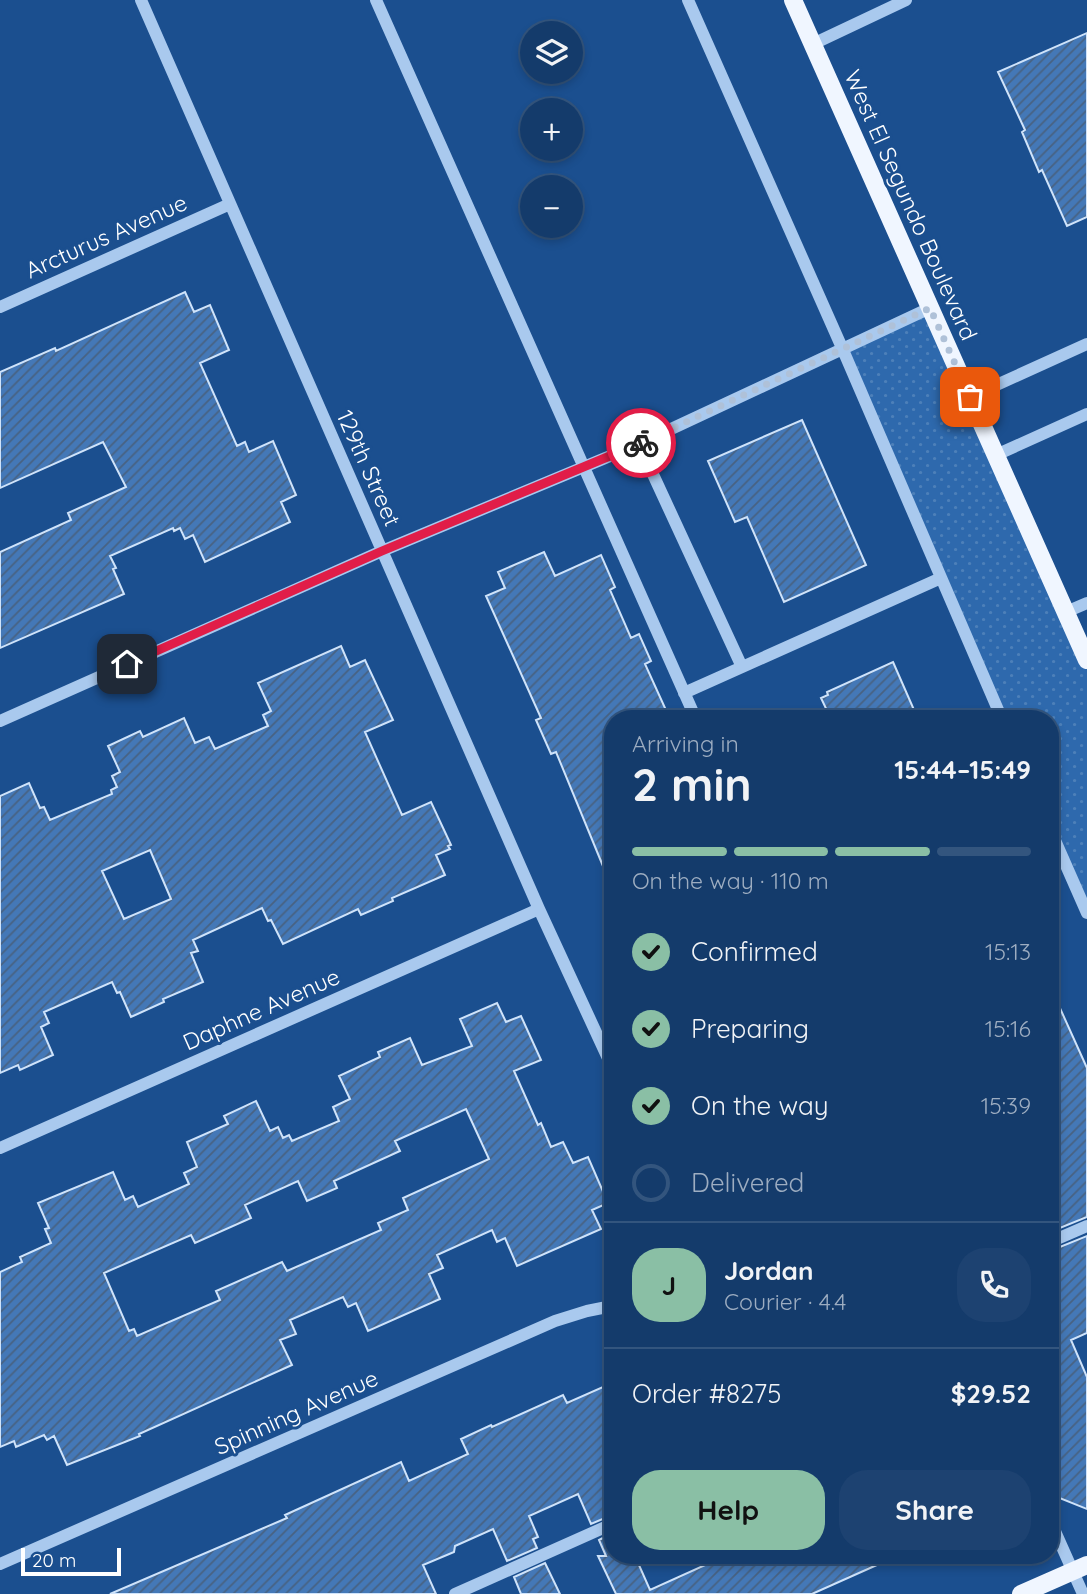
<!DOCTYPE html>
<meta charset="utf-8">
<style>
:root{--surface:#143b6b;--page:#1d4271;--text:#f1f3f6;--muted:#9dadc1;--line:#33557e;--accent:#8abfa5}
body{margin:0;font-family:Quicksand,sans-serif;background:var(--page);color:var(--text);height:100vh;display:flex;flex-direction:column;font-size:26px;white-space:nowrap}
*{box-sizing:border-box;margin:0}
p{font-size:23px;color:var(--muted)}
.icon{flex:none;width:38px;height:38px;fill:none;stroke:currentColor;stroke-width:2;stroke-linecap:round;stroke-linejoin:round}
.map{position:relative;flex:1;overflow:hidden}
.drawer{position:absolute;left:604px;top:710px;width:455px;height:854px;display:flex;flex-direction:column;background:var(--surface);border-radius:28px;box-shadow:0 4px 10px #0003,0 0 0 2px var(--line)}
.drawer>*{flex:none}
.controls{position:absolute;left:520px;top:21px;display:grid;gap:14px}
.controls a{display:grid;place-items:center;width:63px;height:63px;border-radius:50%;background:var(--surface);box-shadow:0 4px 10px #0003,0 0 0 2px var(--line);font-size:35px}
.scale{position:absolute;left:21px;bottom:18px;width:100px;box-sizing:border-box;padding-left:7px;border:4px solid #fff;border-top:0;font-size:19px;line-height:24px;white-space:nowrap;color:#fff;-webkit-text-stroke:5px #1b4f8f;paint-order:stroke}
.pin{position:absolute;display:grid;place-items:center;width:60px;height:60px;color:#fff;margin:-30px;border-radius:14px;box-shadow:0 4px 10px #0006}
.courier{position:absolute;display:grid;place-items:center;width:70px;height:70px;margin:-35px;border:5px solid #e11d48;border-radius:50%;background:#fff;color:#222;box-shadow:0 2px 9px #0007}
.overview em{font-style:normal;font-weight:700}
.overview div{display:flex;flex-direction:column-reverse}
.overview{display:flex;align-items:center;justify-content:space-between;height:119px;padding:0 28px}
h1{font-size:46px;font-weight:700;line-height:52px}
.bar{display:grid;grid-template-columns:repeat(4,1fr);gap:10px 7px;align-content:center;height:84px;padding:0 28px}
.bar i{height:9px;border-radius:5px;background:var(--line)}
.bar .current{background:var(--accent)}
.bar p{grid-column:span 4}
.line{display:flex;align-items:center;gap:18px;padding:0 28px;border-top:2px solid var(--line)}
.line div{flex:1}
.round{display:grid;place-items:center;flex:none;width:74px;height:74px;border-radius:28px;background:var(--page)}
ol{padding:0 28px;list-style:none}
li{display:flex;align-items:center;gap:21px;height:77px}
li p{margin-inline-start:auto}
li .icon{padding:7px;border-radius:50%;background:var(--accent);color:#111;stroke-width:4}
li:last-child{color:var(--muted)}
li i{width:38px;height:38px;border:4px solid var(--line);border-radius:50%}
.button{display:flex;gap:14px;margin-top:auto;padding:14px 28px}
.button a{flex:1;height:80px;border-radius:28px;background:var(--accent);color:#111;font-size:28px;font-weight:700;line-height:80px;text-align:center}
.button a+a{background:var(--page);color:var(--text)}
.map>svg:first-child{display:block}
.grass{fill:url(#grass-dots)}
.building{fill:url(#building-hatch);stroke:#cfe3fa;stroke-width:2;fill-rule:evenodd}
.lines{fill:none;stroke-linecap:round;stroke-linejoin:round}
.minor{stroke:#a9c9ee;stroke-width:12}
.major{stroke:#f0f6ff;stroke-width:18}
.done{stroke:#afc1d8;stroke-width:7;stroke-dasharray:0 12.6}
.route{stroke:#e11d48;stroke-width:9}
.labels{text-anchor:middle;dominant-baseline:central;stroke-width:6;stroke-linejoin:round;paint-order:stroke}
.street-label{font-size:23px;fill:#fff;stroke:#1b4f8f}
</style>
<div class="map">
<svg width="1087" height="1594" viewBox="0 0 1087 1594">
<defs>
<pattern id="grass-dots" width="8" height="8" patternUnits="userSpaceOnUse" patternTransform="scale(1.75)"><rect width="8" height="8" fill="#2e69ad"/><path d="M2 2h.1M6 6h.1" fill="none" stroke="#4d80b9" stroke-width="1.8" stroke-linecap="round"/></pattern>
<pattern id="building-hatch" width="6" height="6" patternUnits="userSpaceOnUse" patternTransform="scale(1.75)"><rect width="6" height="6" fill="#4478b7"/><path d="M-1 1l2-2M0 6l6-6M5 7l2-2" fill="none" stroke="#486282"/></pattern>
</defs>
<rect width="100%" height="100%" fill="#1b4f8f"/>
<!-- grass -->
<path class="grass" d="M930 308 1087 659V911L1050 826V719H1004L843 350Z"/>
<!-- building -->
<path class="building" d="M1087 33V217L1067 226 1042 170 1039 172 1022 132 1025 130 998 72Z
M185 292 194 312 210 305 229 350 200 363 237 446 245 442 249 452 273 441 296 495 281 502 290 522 205 562 193 535 185 539 180 528 174 531 173 528 110 556 116 568 113 569 124 594 0 648V552L71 520 68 513 126 487 103 442 0 488V372L55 348 56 351Z
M802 420 866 565 784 602 747 517 735 522 708 461Z
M544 552 555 576 601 555 615 587 610 590 631 638 639 634 651 661 645 664 670 719H612V888L556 752 551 754 536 720 541 718 486 596 505 588 498 572Z
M341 646 350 667 365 660 393 720 365 732 402 815 431 802 451 845 448 846 450 849 436 855 445 875 392 898 393 901 361 915 358 909 283 944 271 920 268 921 262 908 193 940 198 951 191 953 203 982 163 999 164 1002 131 1017 120 992 117 993 112 982 44 1012 49 1023 41 1027 53 1055 20 1070 18 1065 0 1073V796L29 783 40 808 44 807 50 820 112 794 111 790 117 787 112 776 120 772 108 746 140 731 143 737 184 718 195 743 209 737 215 749 268 726 263 715 271 711 258 683ZM150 850 171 899 124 919 102 871Z
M893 662 918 719H831L821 698 828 695 827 692Z
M1050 986 1087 1068V1217L1050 1232Z
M497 1003 506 1022 521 1016 541 1060 514 1071 538 1125 541 1123 551 1147 563 1142 573 1163 588 1157 608 1203 592 1210 601 1229 517 1266 505 1238 497 1242 492 1230 437 1255 443 1268 429 1274 440 1299 368 1331 356 1303 348 1307 343 1297 290 1320 296 1334 280 1340 292 1365 139 1434 140 1436 67 1465 54 1436 47 1440 44 1435 16 1447 14 1441 0 1447V1272L22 1262 20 1257 51 1243 45 1229 49 1228 38 1203 113 1172 125 1200 133 1196 138 1207 189 1184 184 1173 197 1167 187 1142 228 1124 224 1116 256 1101 270 1131 278 1127 283 1138 289 1135 292 1141 339 1121 333 1107 350 1099 339 1076 380 1057 378 1052 410 1038 422 1065 472 1046 460 1019ZM466 1109 489 1159 403 1198 408 1210 378 1223 381 1230 287 1271 282 1262 216 1291 220 1300 137 1336 134 1329 129 1331 104 1273 191 1235 195 1243 251 1218 245 1205 298 1181 307 1201 337 1188 334 1181 400 1151 395 1141Z
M1087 1236V1333L1071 1340 1087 1377V1509L1057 1497 1050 1482V1251Z
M612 1383V1515L591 1524 578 1494 529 1516 538 1537 533 1539 537 1548 507 1561 493 1529 455 1546 454 1552 423 1565 436 1594H110L287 1518 285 1515 401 1462 409 1481 468 1454 461 1439 491 1425 492 1427 563 1395 567 1403Z
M612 1533V1556H635L650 1590 725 1556H897L812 1594H616L598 1556H606L599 1540Z
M545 1563 560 1594H521L514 1577Z"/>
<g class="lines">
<!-- minor -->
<path class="minor" d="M141 0 539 909 612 1067
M376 0 696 719
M688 0 843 350 1002 719
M813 44 906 0
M0 307 230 204
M970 397 1087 344
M639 444 742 667
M996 455 1087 414
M1066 612 1087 603
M684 693 941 578
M0 721 382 551 639 444 930 308
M1050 829 1087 913
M0 1148 539 909
M1050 1242 1087 1226
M1050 1520 1083 1594
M0 1564 555 1321 587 1311 612 1306
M455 1594 612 1524"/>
<!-- major -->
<path class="major" d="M793 0 1087 660
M1021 1594 1087 1565"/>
</g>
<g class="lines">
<!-- done -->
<path class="done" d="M641 443 930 308 970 397"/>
<!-- route -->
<path class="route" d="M127 664 382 551 641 443"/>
</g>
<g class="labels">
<!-- street labels -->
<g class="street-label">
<text transform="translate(911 205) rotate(66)">West El Segundo Boulevard</text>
<text transform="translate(106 236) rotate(-24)">Arcturus Avenue</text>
<text transform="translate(369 468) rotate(66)">129th Street</text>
<text transform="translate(261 1009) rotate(-24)">Daphne Avenue</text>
<text transform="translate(296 1412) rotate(-24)">Spinning Avenue</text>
</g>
</g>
</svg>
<div class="controls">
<a><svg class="icon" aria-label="layers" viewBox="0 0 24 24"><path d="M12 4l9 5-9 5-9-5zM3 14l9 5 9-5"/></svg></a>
<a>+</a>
<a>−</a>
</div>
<div class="scale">20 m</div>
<div class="pin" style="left:970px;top:397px;background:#ea580c"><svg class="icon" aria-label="bag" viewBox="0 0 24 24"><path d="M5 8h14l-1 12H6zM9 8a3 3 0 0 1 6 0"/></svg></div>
<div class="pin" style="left:127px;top:664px;background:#1f2937"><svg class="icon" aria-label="home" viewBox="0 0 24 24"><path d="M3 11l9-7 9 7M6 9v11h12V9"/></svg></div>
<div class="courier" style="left:641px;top:443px"><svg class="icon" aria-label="bike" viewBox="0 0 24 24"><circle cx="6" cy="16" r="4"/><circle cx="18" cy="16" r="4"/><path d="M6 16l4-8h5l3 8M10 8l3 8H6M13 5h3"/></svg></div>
<section class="drawer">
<div class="overview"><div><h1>2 min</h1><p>Arriving in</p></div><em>15:44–15:49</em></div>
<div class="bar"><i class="current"></i><i class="current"></i><i class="current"></i><i></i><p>On the way · 110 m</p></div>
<ol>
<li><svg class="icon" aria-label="check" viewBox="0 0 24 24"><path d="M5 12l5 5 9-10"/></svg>Confirmed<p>15:13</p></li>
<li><svg class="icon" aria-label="check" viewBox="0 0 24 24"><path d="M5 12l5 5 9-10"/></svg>Preparing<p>15:16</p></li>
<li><svg class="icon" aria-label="check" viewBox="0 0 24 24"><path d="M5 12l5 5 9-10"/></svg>On the way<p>15:39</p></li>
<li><i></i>Delivered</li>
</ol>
<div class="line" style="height:126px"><b class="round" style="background:var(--accent);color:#111">J</b><div><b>Jordan</b><p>Courier · 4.4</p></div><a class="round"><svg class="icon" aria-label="phone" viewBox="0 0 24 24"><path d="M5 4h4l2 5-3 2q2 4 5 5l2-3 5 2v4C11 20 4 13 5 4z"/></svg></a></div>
<div class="line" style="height:91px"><div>Order #8275</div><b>$29.52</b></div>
<div class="button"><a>Help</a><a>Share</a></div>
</section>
</div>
